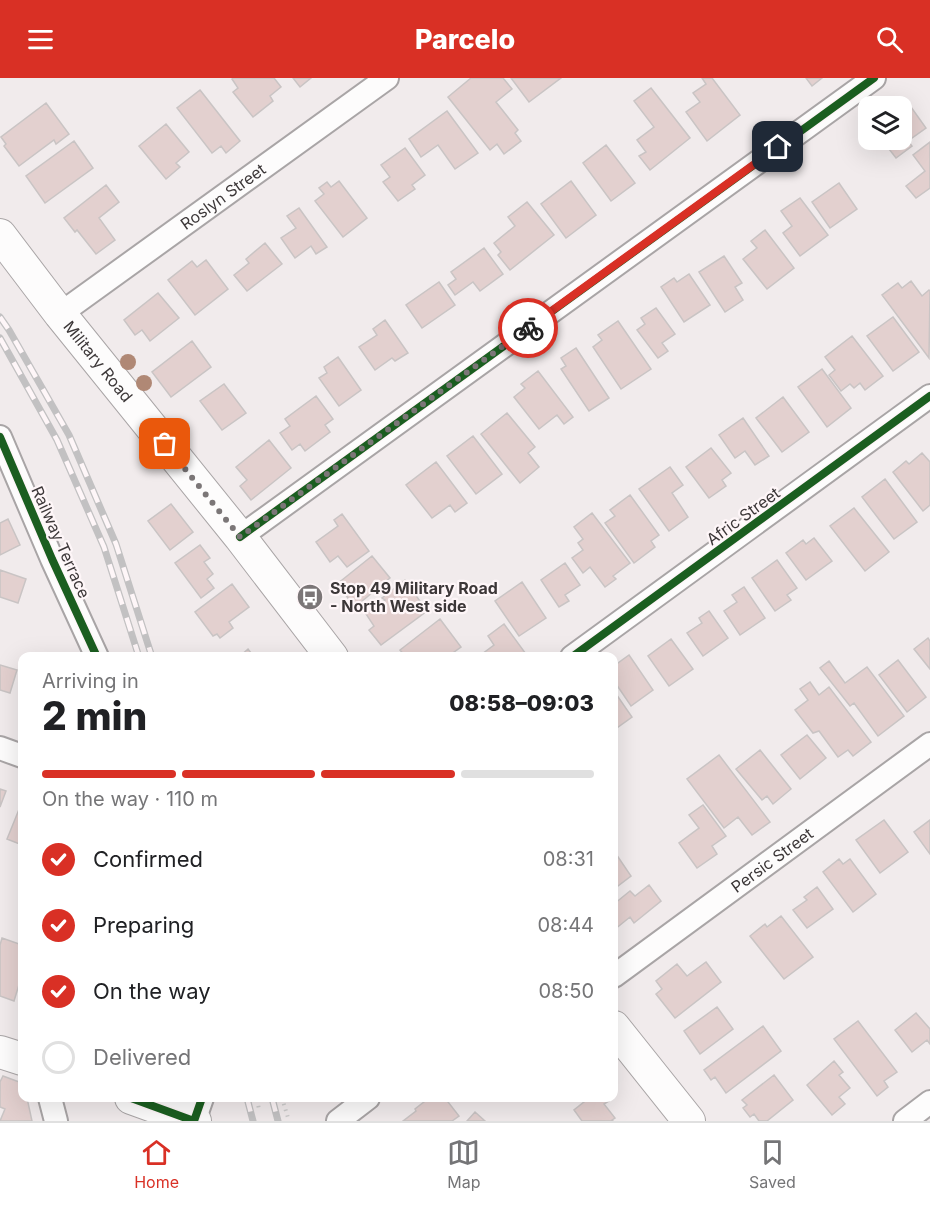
<!DOCTYPE html>
<meta charset="utf-8">
<style>
:root{--surface:#fff;--page:#f2f2f2;--text:#202124;--muted:#757577;--line:#e0e0e0;--accent:#d93025}
body{margin:0;font-family:Inter,sans-serif;background:var(--page);color:var(--text);height:100vh;display:flex;flex-direction:column;font-size:22px;white-space:nowrap}
*{box-sizing:border-box;margin:0}
p{font-size:20px;color:var(--muted)}
.icon{flex:none;width:33px;height:33px;fill:none;stroke:currentColor;stroke-width:2;stroke-linecap:round;stroke-linejoin:round}
.map{position:relative;flex:1;overflow:hidden}
.panel{position:absolute;left:18px;top:574px;width:600px;height:450px;display:flex;flex-direction:column;background:var(--surface);border-radius:12px;box-shadow:0 6px 24px #0002}
.panel>*{flex:none}
.fabs{position:absolute;left:858px;top:18px;display:grid;gap:12px}
.fabs a{display:grid;place-items:center;width:54px;height:54px;border-radius:12px;background:var(--surface);box-shadow:0 6px 24px #0002;font-size:30px}
.pin{position:absolute;display:grid;place-items:center;width:51px;height:51px;color:#fff;margin:-26px;border-radius:12px;box-shadow:0 3px 9px #0006}
.courier{position:absolute;display:grid;place-items:center;width:60px;height:60px;margin:-30px;border:4px solid #d93025;border-radius:50%;background:#fff;color:#222;box-shadow:0 2px 8px #0007}
.overview em{font-style:normal;font-weight:800}
.overview div{display:flex;flex-direction:column-reverse}
.overview{display:flex;align-items:center;justify-content:space-between;height:102px;padding:0 24px}
h1{font-size:39px;font-weight:800;line-height:45px}
.bar{display:grid;grid-template-columns:repeat(4,1fr);gap:9px 6px;align-content:center;height:72px;padding:0 24px}
.bar i{height:8px;border-radius:4px;background:var(--line)}
.bar .selected{background:var(--accent)}
.bar p{grid-column:span 4}
ol{padding:0 24px;list-style:none}
li{display:flex;align-items:center;gap:18px;height:66px}
li p{margin-inline-start:auto}
li .icon{padding:6px;border-radius:50%;background:var(--accent);color:#fff;stroke-width:4}
li:last-child{color:var(--muted)}
li i{width:33px;height:33px;border:3px solid var(--line);border-radius:50%}
header{display:flex;justify-content:space-between;align-items:center;height:78px;padding:0 24px;background:var(--accent);color:#fff;font-size:27px;font-weight:800}
.tabs{display:flex;justify-content:space-around;align-items:center;height:84px;border-top:2px solid var(--line);background:var(--surface);font-size:16px;color:var(--muted)}
.tabs a{display:grid;justify-items:center;gap:3px}
.tabs .selected{color:var(--accent)}
.map>svg:first-child{display:block}
.building{fill:#e3d0cf;stroke:#c9c4c4;stroke-width:1.5}
.lines{fill:none;stroke-linecap:round;stroke-linejoin:round}
.street-casing{stroke:#a9a5a6;stroke-width:26}
.secondary-casing{stroke:#a9a5a6;stroke-width:34}
.path{stroke:#cdcccc;stroke-width:4;stroke-dasharray:1.5 4.5;stroke-linecap:butt}
.street{stroke:#fdfcfc;stroke-width:22}
.secondary{stroke:#fdfcfc;stroke-width:32}
.rail-casing{stroke:#c2c1c2;stroke-width:7}
.rail{stroke:#fef6f8;stroke-width:4.5;stroke-dasharray:14;stroke-linecap:butt}
.cycleway-casing{stroke:#fef6f8;stroke-width:11}
.cycleway{stroke:#1b5e20;stroke-width:8}
.tree{fill:#b08875}
.done{stroke:#7b7677;stroke-width:6;stroke-dasharray:0 10.8}
.route{stroke:#d93025;stroke-width:8}
.labels{text-anchor:middle;dominant-baseline:central;stroke-width:4.5;stroke-linejoin:round;paint-order:stroke}
.street-label{font-size:16px;fill:#3c3738;stroke:#fef6f8}
.poi-label{font-size:16px;font-weight:bold;fill:#3c3738;stroke:#fef6f8;text-anchor:start}
</style>
<header><svg class="icon" aria-label="menu" viewBox="0 0 24 24"><path d="M4 6h16M4 12h16M4 18h16"/></svg>Parcelo<svg class="icon" aria-label="search" viewBox="0 0 24 24"><circle cx="10" cy="10" r="6"/><path d="M15 15l6 6"/></svg></header>
<div class="map">
<svg width="930" height="1043" viewBox="0 0 930 1043">
<rect width="100%" height="100%" fill="#f1ebec"/>
<!-- building -->
<path class="building" d="M233 0H274L281 9 270 18 273 23 253 39 233 14 238 10 232 1Z
M293 0H311L300 9Z
M471 0H503L512 11 496 24 518 52 515 55 521 63 504 76 497 66 490 72 448 19Z
M511 0H561L529 24Z
M702 0H712L740 37 707 63 686 34 700 24 693 15 706 6Z
M806 0H822L812 8Z
M651 10 690 60 650 92 639 78 646 74 637 62 654 49 634 23Z
M200 12 240 63 226 75 221 68 212 75 177 30Z
M906 22 926 50 908 63 912 68 896 80 882 62H902V28H898Z
M46 25 69 56 56 66 54 62 19 88 4 68 6 66 1 59Z
M447 33 478 75 455 91 438 67 421 79 409 61Z
M166 46 189 74 176 85 180 89 166 101 139 68Z
M74 63 93 90 45 125 26 98Z
M930 64V110L916 120 906 108 925 93 913 77Z
M606 67 635 105 611 123 583 85Z
M405 70 425 97 412 107 415 111 398 123 383 104 390 99 381 87Z
M339 103 367 140 343 159 315 123 324 116 319 110 327 104 331 109Z
M571 103 596 137 566 160 541 126Z
M839 105 857 131 830 150 812 124Z
M106 107 119 124 99 140 115 162 96 176 77 152 75 154 64 140Z
M800 120 828 157 800 178 783 155 792 148 781 133Z
M527 124 554 157 510 192 498 177 501 174 494 165 515 148 508 139Z
M299 130 327 169 316 176 311 168 295 180 281 160 296 150 287 138Z
M765 152 794 190 767 211 743 181 757 170 751 163Z
M265 165 282 186 247 213 234 197 249 185 246 181Z
M484 170 503 196 480 213 473 204 455 217 448 207 456 201 451 194Z
M724 178 742 205 735 209 743 222 725 234 699 194Z
M206 182 228 211 195 237 168 202 192 183 197 189Z
M689 196 710 227 684 244 661 209 674 200 677 204Z
M911 203 922 218 929 212 930 213 929 280 882 217 898 205 902 210Z
M439 204 455 227 422 250 406 227Z
M158 215 179 240 150 263 142 252 135 257 124 242Z
M656 230 675 256 662 265 668 273 658 280 637 252 645 246 641 240Z
M893 239 919 274 893 293 867 258Z
M385 242 408 275 395 283 392 280 375 292 359 269 377 257 373 251Z
M618 243 651 291 621 311 593 269 602 262 598 257Z
M852 258 883 298 865 312 860 305 854 310 850 306 841 313 829 297 835 292 825 279Z
M192 263 211 289 171 319 152 294Z
M576 270 609 320 589 333 561 291 566 288 561 280Z
M338 279 361 312 339 328 319 300 327 295 324 289Z
M822 291 851 330 827 349 798 309Z
M538 293 573 339 564 346 557 337 539 351 514 319 525 310 521 306Z
M224 306 246 335 222 352 200 323Z
M316 318 333 341 325 347 330 354 305 373 300 366 292 372 280 355 290 348 285 341Z
M783 319 809 354 782 374 756 340Z
M507 335 535 369 528 375 539 389 520 405 481 356Z
M743 340 769 378 755 387 745 373 735 380 719 357Z
M473 358 502 396 476 416 447 378Z
M269 362 291 390 251 422 240 408 247 402 236 389Z
M711 370 731 395 722 402 726 408 709 420 686 389Z
M922 375 930 384V427L923 433 893 394 906 383 909 386Z
M436 384 467 425 455 434 450 427 432 440 406 407Z
M670 389 683 407 672 415 688 439 669 453 639 411Z
M885 401 917 444 894 461 862 419Z
M630 417 659 457 651 463 655 469 634 485 605 445 615 438 610 432Z
M171 426 193 454 170 472 148 443Z
M854 430 889 474 865 493 830 448Z
M592 435 630 485 613 498 616 501 605 509 590 489 583 495 572 480 583 472 578 465 583 461 574 449Z
M342 436 369 473 347 489 338 478 330 484 316 464 338 448 334 442Z
M8 441 20 467 0 477V445Z
M814 460 832 483 806 502 786 475 803 462 806 466Z
M200 467 210 480 204 484 213 496 207 501 214 510 201 520 175 485Z
M372 478 390 500 355 529 337 506Z
M777 482 797 510 787 517 791 522 775 533 752 500Z
M565 485 580 507 565 517 569 523 559 529 541 502Z
M0 492 26 501 18 525 0 519Z
M405 502 427 533 381 567 369 552 374 548 366 536 385 522 382 520Z
M522 504 546 540 519 558 495 523Z
M232 506 249 529 229 544 233 550 220 560 217 556 213 558 195 534Z
M744 509 765 540 740 557 724 533 737 524 732 517Z
M709 533 728 560 703 578 687 555 702 545 699 540Z
M440 541 461 569 447 579H406L400 572Z
M504 546 526 576 522 579H478L494 567 488 558Z
M928 560 930 563V591L914 571Z
M671 561 693 591 669 608 648 578Z
M248 571 254 579H239Z
M629 577 653 612 631 628 614 603V594L617 592 614 588Z
M898 582 926 619 907 634 879 597Z
M829 583 845 605 867 589 904 638 878 658 854 625 850 628 820 590Z
M0 587 17 592 10 615 0 612Z
M810 604 819 617 829 609 871 664 853 678 848 672 838 679 819 653 813 655 795 632 808 622 800 611Z
M614 613 632 639 614 652Z
M807 657 826 680 800 701 781 677Z
M760 672 791 711 773 726 767 718 762 722 736 691Z
M719 677 770 744 752 757 738 739 724 750 687 701Z
M0 711 6 713 0 729Z
M22 724V767L7 761Z
M703 727 726 758 712 768 717 776 697 790 679 765 699 750 689 737Z
M884 742 908 774 880 795 856 762Z
M930 742V776L914 754Z
M614 773 631 798 614 811Z
M839 781 843 786 850 781 876 816 853 834 823 794Z
M649 807 661 823 634 845 630 839 614 852V826L630 813 635 818Z
M817 809 833 831 807 850 793 832 807 822 804 819Z
M781 838 813 879 784 901 750 858 765 846 767 849Z
M2 860 22 867V897L14 923 0 918V867Z
M706 884 721 904 675 940 656 916 662 911 656 903 677 886 687 898Z
M717 929 733 951 700 976 684 953Z
M916 935 930 951V966L927 962 912 974 895 952Z
M858 943 897 994 884 1003 888 1009 877 1018 834 961Z
M763 948 781 973 726 1015 715 999 711 1002 704 992Z
M834 983 843 994 839 997 850 1010 839 1019 845 1026 832 1037 807 1007Z
M774 997 793 1022 767 1043H759L754 1036 750 1039 743 1030 747 1027 742 1022Z
M3 998 22 1005V1020H27L32 1043H0L5 1031 0 1029V1004Z
M429 1020H445L459 1038 452 1043H403L416 1033 415 1031Z
M589 1020H607L609 1023 604 1026 615 1040 612 1042 613 1043H582L574 1032Z
M475 1034 485 1043H467Z"/>
<g class="lines">
<defs>
<g id="street">
<path id="s1" d="M60 236 387 0"/>
<path d="M0 359 52 481 97 579"/>
<path d="M240 459 874 0"/>
<path d="M572 579 930 318"/>
<path d="M0 670 22 678"/>
<path id="s2" d="M614 898 930 666"/>
<path d="M50 1020 56 1043"/>
<path d="M194 1043 202 1020"/>
<path d="M338 1043 368 1020"/>
<path d="M905 1043 930 1024"/>
</g>
<g id="secondary">
<path id="s3" d="M0 157 60 236 240 459 332 579"/>
<path d="M614 949 689 1043"/>
<path d="M0 974 22 981"/>
<path d="M131 1020 195 1043"/>
</g>
</defs>
<!-- street casing -->
<use href="#street" class="street-casing"/>
<!-- secondary casing -->
<use href="#secondary" class="secondary-casing"/>
<!-- path -->
<path class="path" d="M282 1020 289 1043
M257 1022 259 1031"/>
<!-- street -->
<use href="#street" class="street"/>
<!-- secondary -->
<use href="#secondary" class="secondary"/>
<defs>
<path id="rail" d="M0 239 9 252 69 357 116 466 152 579
M0 260 57 362 104 469 139 579
M247 1020 253 1043
M272 1020 278 1043"/>
</defs>
<!-- rail casing -->
<use href="#rail" class="rail-casing"/>
<!-- rail -->
<use href="#rail" class="rail"/>
<defs>
<path id="cycleway" d="M0 359 52 481 97 579
M240 459 874 0
M572 579 930 318
M131 1020 194 1043 202 1020"/>
</defs>
<!-- cycleway casing -->
<use href="#cycleway" class="cycleway-casing"/>
<!-- cycleway -->
<use href="#cycleway" class="cycleway"/>
</g>
<!-- trees -->
<g class="tree">
<circle cx="128" cy="284" r="8"/>
<circle cx="144" cy="305" r="8"/>
</g>
<g class="lines">
<!-- done -->
<path class="done" d="M165 366 240 459 528 250"/>
<!-- route -->
<path class="route" d="M528 250 778 69"/>
</g>
<!-- icons -->
<defs>
<symbol id="bus-disc" viewBox="-11 -11 22 22"><circle r="9.5" fill="#7b7677" stroke="#fef6f8"/><path d="M-5-6H5V4H4V6H2V4H-2V6H-4V4H-5ZM-3.5-4V0h7V-4ZM-3.5 1.2v1.5H-2V1.2ZM2 1.2v1.5H3.5V1.2Z" fill="#fff"/></symbol>
</defs>
<g fill-rule="evenodd">
<use href="#bus-disc" x="295" y="504" width="30" height="30"/>
</g>
<g class="labels">
<!-- street labels -->
<g class="street-label">
<text stroke="none"><textPath href="#s1" startOffset="201">Roslyn Street</textPath></text>
<text stroke="none"><textPath href="#s3" startOffset="160">Military Road</textPath></text>
<text transform="translate(743 438) rotate(-36)">Afric Street</text>
<text transform="translate(61 464) rotate(66)">Railway Terrace</text>
<text stroke="none"><textPath href="#s2" startOffset="196">Persic Street</textPath></text>
</g>
<!-- poi labels -->
<g class="poi-label">
<text x="330" y="510">Stop 49 Military Road<tspan x="330" dy="18">- North West side</tspan></text>
</g>
</g>
</svg>
<div class="fabs">
<a><svg class="icon" aria-label="layers" viewBox="0 0 24 24"><path d="M12 4l9 5-9 5-9-5zM3 14l9 5 9-5"/></svg></a>
</div>
<div class="pin" style="left:165px;top:366px;background:#ea580c"><svg class="icon" aria-label="bag" viewBox="0 0 24 24"><path d="M5 8h14l-1 12H6zM9 8a3 3 0 0 1 6 0"/></svg></div>
<div class="pin" style="left:778px;top:69px;background:#1f2937"><svg class="icon" aria-label="home" viewBox="0 0 24 24"><path d="M3 11l9-7 9 7M6 9v11h12V9"/></svg></div>
<div class="courier" style="left:528px;top:250px"><svg class="icon" aria-label="bike" viewBox="0 0 24 24"><circle cx="6" cy="16" r="4"/><circle cx="18" cy="16" r="4"/><path d="M6 16l4-8h5l3 8M10 8l3 8H6M13 5h3"/></svg></div>
<section class="panel">
<div class="overview"><div><h1>2 min</h1><p>Arriving in</p></div><em>08:58–09:03</em></div>
<div class="bar"><i class="selected"></i><i class="selected"></i><i class="selected"></i><i></i><p>On the way · 110 m</p></div>
<ol>
<li><svg class="icon" aria-label="check" viewBox="0 0 24 24"><path d="M5 12l5 5 9-10"/></svg>Confirmed<p>08:31</p></li>
<li><svg class="icon" aria-label="check" viewBox="0 0 24 24"><path d="M5 12l5 5 9-10"/></svg>Preparing<p>08:44</p></li>
<li><svg class="icon" aria-label="check" viewBox="0 0 24 24"><path d="M5 12l5 5 9-10"/></svg>On the way<p>08:50</p></li>
<li><i></i>Delivered</li>
</ol>
</section>
</div>
<nav class="tabs">
<a class="selected"><svg class="icon" aria-label="home" viewBox="0 0 24 24"><path d="M3 11l9-7 9 7M6 9v11h12V9"/></svg>Home</a>
<a><svg class="icon" aria-label="map" viewBox="0 0 24 24"><path d="M3 6l6-2 6 2 6-2v14l-6 2-6-2-6 2zM9 4v14M15 6v14"/></svg>Map</a>
<a><svg class="icon" aria-label="saved" viewBox="0 0 24 24"><path d="M7 4h10v16l-5-4-5 4z"/></svg>Saved</a>
</nav>
